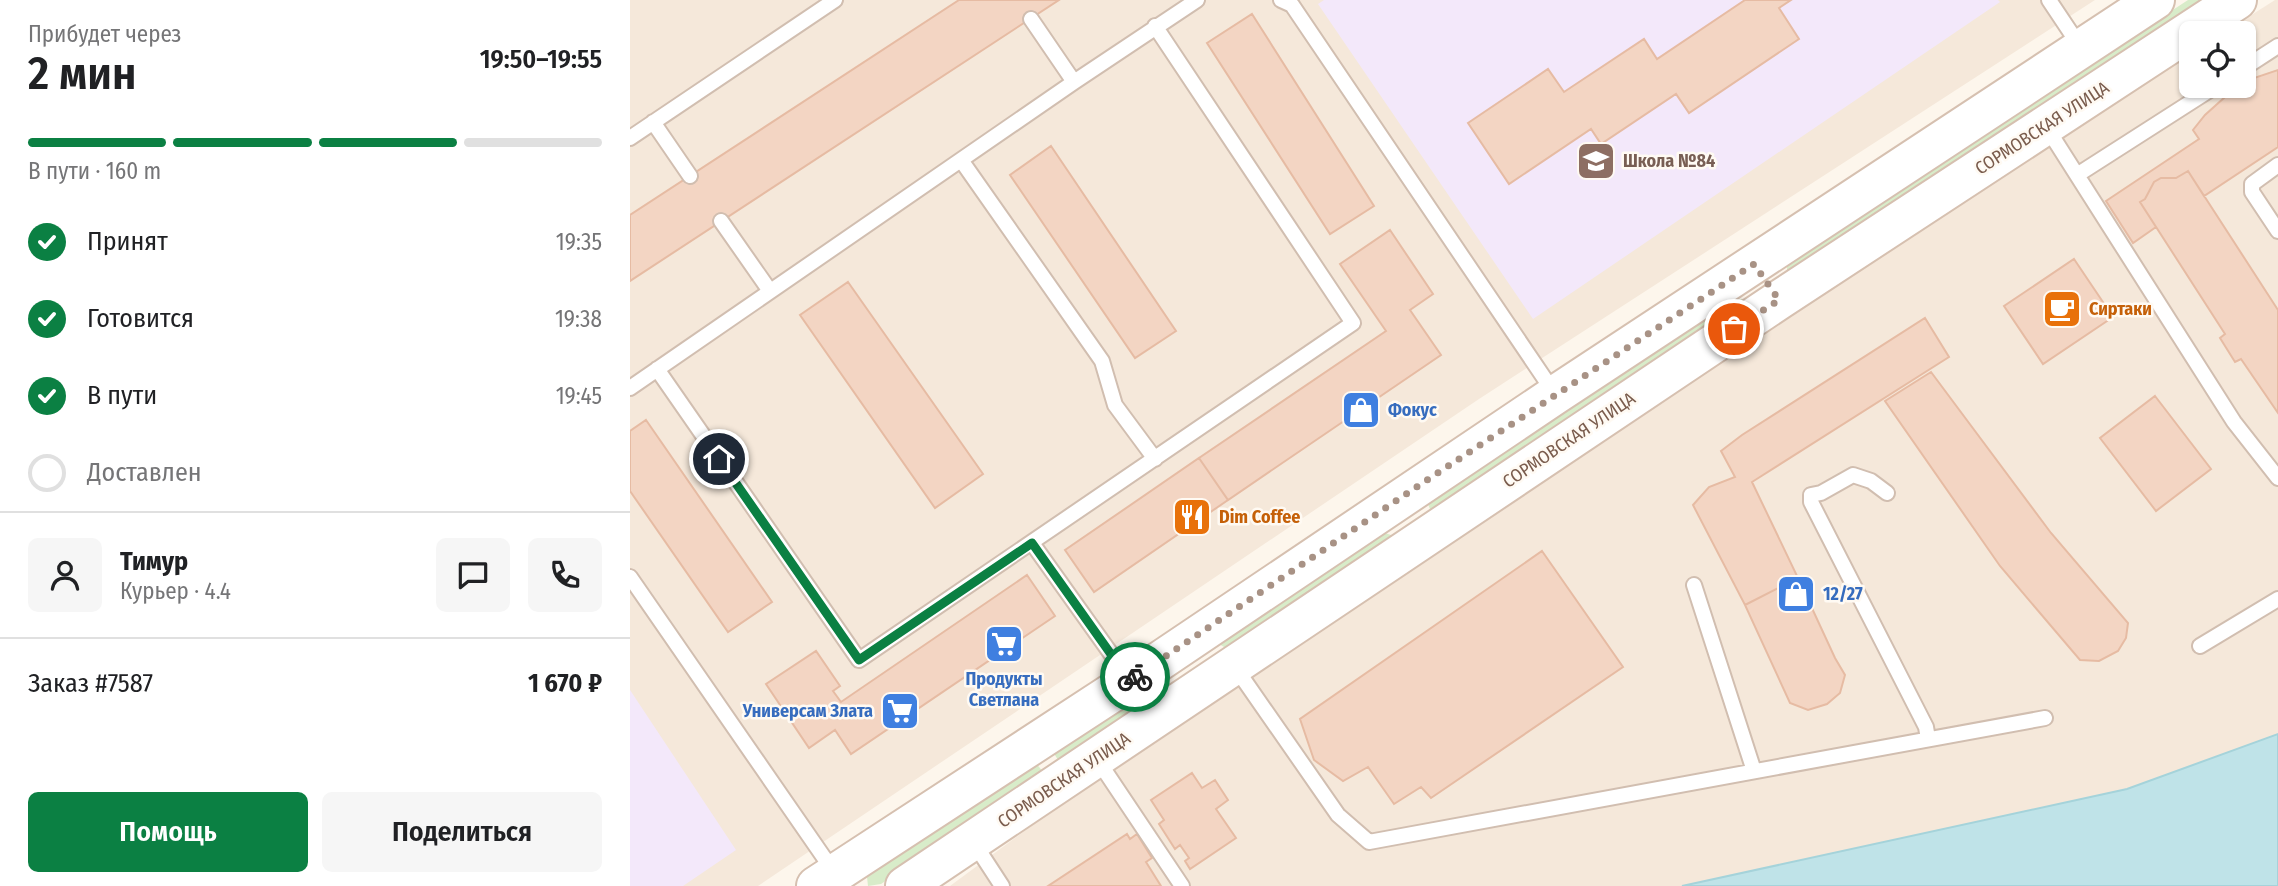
<!DOCTYPE html>
<html lang="ru">
<meta charset="utf-8">
<style>
:root{--surface:#fff;--page:#f6f6f6;--text:#202124;--muted:#757577;--line:#e0e0e0;--accent:#0b8043}
body{margin:0;font-family:"Fira Sans Condensed",sans-serif;background:var(--page);color:var(--text);height:100vh;display:flex;flex-direction:column;font-size:26px;white-space:nowrap}
*{box-sizing:border-box;margin:0}
p{font-size:23px;color:var(--muted)}
.icon{flex:none;width:38px;height:38px;fill:none;stroke:currentColor;stroke-width:2;stroke-linecap:round;stroke-linejoin:round}
.map{position:relative;flex:1;overflow:hidden}
.panel{display:flex;flex-direction:column;background:var(--surface);width:630px}
.panel>*{flex:none}
.tools{position:absolute;left:1549px;top:21px;display:grid;gap:14px}
.tools a{display:grid;place-items:center;width:77px;height:77px;border-radius:10px;background:var(--surface);box-shadow:0 2px 5px #0004;font-size:35px}
.pin{position:absolute;display:grid;place-items:center;width:60px;height:60px;color:#fff;margin:-30px;border:4px solid #fff;border-radius:50%;box-shadow:0 2px 7px #0007}
.courier{position:absolute;display:grid;place-items:center;width:70px;height:70px;margin:-35px;border:5px solid #0b8043;border-radius:50%;background:#fff;color:#222;box-shadow:0 2px 9px #0007}
.overview em{font-style:normal;font-weight:600}
.overview div{display:flex;flex-direction:column-reverse}
.overview{display:flex;align-items:center;justify-content:space-between;height:119px;padding:0 28px}
h1{font-size:46px;font-weight:600;line-height:52px}
.bar{display:grid;grid-template-columns:repeat(4,1fr);gap:10px 7px;align-content:center;height:84px;padding:0 28px}
.bar i{height:9px;border-radius:5px;background:var(--line)}
.bar .current{background:var(--accent)}
.bar p{grid-column:span 4}
.line{display:flex;align-items:center;gap:18px;padding:0 28px;border-top:2px solid var(--line)}
.line div{flex:1}
.round{display:grid;place-items:center;flex:none;width:74px;height:74px;border-radius:10px;background:var(--page)}
ol{padding:0 28px;list-style:none}
li{display:flex;align-items:center;gap:21px;height:77px}
li p{margin-inline-start:auto}
li .icon{padding:7px;border-radius:50%;background:var(--accent);color:#fff;stroke-width:4}
li:last-child{color:var(--muted)}
li i{width:38px;height:38px;border:4px solid var(--line);border-radius:50%}
.cta{display:flex;gap:14px;margin-top:auto;padding:14px 28px}
.cta a{flex:1;height:80px;border-radius:10px;background:var(--accent);color:#fff;font-size:28px;font-weight:600;line-height:80px;text-align:center}
.cta a+a{background:var(--page);color:var(--text)}
main{display:flex;flex:1;min-height:0}
.map>svg:first-child{display:block}
.residential{fill:#f5e8da}
.education{fill:#f3e8fa}
.green{fill:#d8ecc9}
.water{fill:#bfe3e8;stroke:#a5d3da;stroke-width:2}
.building{fill:#f3d5c3;stroke:#e6bba3;stroke-width:2}
.lines{fill:none;stroke-linecap:round;stroke-linejoin:round}
.service-casing{stroke:#d1beb0;stroke-width:18}
.secondary-casing{stroke:#d6c0b0;stroke-width:42}
.service{stroke:#fff;stroke-width:14}
.secondary{stroke:#fff;stroke-width:38}
.done{stroke:#a89285;stroke-width:7;stroke-dasharray:0 12.6}
.route{stroke:#0b8043;stroke-width:9}
.labels{text-anchor:middle;dominant-baseline:central;stroke-width:5;stroke-linejoin:round;paint-order:stroke}
.street-label{font-size:18px;fill:#7a5c4d;stroke:#fffaf3}
.education-label{font-size:18px;font-weight:bold;fill:#785e54;stroke:#fffaf3;text-anchor:start}
.food-label{font-size:18px;font-weight:bold;fill:#c56008;stroke:#fffaf3;text-anchor:start}
.shop-label{font-size:18px;font-weight:bold;fill:#366cbe;stroke:#fffaf3;text-anchor:start}
</style>
<main>
<section class="panel">
<div class="overview"><div><h1>2 мин</h1><p>Прибудет через</p></div><em>19:50–19:55</em></div>
<div class="bar"><i class="current"></i><i class="current"></i><i class="current"></i><i></i><p>В пути · 160 m</p></div>
<ol>
<li><svg class="icon" aria-label="check" viewBox="0 0 24 24"><path d="M5 12l5 5 9-10"/></svg>Принят<p>19:35</p></li>
<li><svg class="icon" aria-label="check" viewBox="0 0 24 24"><path d="M5 12l5 5 9-10"/></svg>Готовится<p>19:38</p></li>
<li><svg class="icon" aria-label="check" viewBox="0 0 24 24"><path d="M5 12l5 5 9-10"/></svg>В пути<p>19:45</p></li>
<li><i></i>Доставлен</li>
</ol>
<div class="line" style="height:126px"><a class="round"><svg class="icon" aria-label="person" viewBox="0 0 24 24"><circle cx="12" cy="8" r="4"/><path d="M4 21q1-7 8-7t8 7"/></svg></a><div><b>Тимур</b><p>Курьер · 4.4</p></div><a class="round"><svg class="icon" aria-label="chat" viewBox="0 0 24 24"><path d="M4 5h16v11H9l-5 4z"/></svg></a><a class="round"><svg class="icon" aria-label="phone" viewBox="0 0 24 24"><path d="M5 4h4l2 5-3 2q2 4 5 5l2-3 5 2v4C11 20 4 13 5 4z"/></svg></a></div>
<div class="line" style="height:91px"><div>Заказ #7587</div><b>1 670 ₽</b></div>
<div class="cta"><a>Помощь</a><a>Поделиться</a></div>
</section>
<div class="map">
<svg width="1648" height="886" viewBox="0 0 1648 886">
<rect width="100%" height="100%" fill="#fdf6ec"/>
<!-- residential -->
<path class="residential" d="M0 0H1465L849 399 128 886H0Z
M1645 0H1648V734L1497 789 1052 886H320L530 731 1274 238 1561 54V86H1614V33H1593Z"/>
<!-- education -->
<path class="education" d="M694 0H1368L1370 2 903 319 688 4Z
M0 690 106 850 53 886H0Z"/>
<!-- green -->
<path class="green" d="M1558 0H1583L1162 274 1157 271V266L1162 260Z
M1112 299 1116 305 807 512 800 509 798 504 804 498 1101 302Z
M755 533 761 535V542L599 650 589 644Z
M512 691 520 694 521 702 430 763 423 752Z
M405 762 414 773 251 884 238 886 237 877 243 871Z"/>
<!-- water -->
<path class="water" d="M1648 734V886H1052L1497 789Z"/>
<!-- building -->
<path class="building" d="M329 0H429L0 281V215Z
M1115 0H1161L1149 8 1169 39 1059 113 1046 94 971 144 961 129 879 184 838 123 918 69 934 92 1014 39 1027 59Z
M622 14 744 206 700 234 577 43Z
M1648 70V147L1574 196 1558 171 1546 178H1531L1524 182 1515 199 1510 202 1526 227 1503 243 1476 201 1569 139 1563 130 1575 115 1604 89 1614 86 1621 79Z
M421 146 546 331 505 358 380 175Z
M1558 171 1648 310V413L1611 359 1605 362 1590 338 1595 334 1510 202 1515 199 1524 182 1531 178H1546Z
M760 230 803 294 780 310 811 355 598 500 569 458 756 331 710 264Z
M1444 259 1483 317 1413 364 1374 306Z
M218 282 353 474 305 508 170 315Z
M1295 318 1319 357 1122 482 1168 578 1115 605 1063 505 1079 487 1105 477 1091 451 1112 435Z
M1301 372 1421 533 1498 623 1496 638 1488 651 1469 661 1450 660 1370 566 1255 401Z
M1525 396 1581 469 1526 511 1470 438Z
M16 420 142 602 98 632 0 491V431Z
M569 458 598 500 464 592 435 550Z
M912 551 993 667 801 798 791 787 764 804 738 767 713 781 684 760 670 719Z
M397 575 425 616 221 754 205 730 179 748 136 684 186 651 210 686 203 691 211 702Z
M1168 578 1205 658 1215 675 1210 693 1197 704 1178 710 1160 703 1115 605Z
M562 773 572 788 585 780 598 800 586 809 606 838 560 869 555 861 559 858 550 845 545 849 529 824 534 820 521 800Z
M497 834 500 839 507 834 522 858 516 862 531 886H418Z"/>
<g class="lines">
<defs>
<path id="service" d="M651 0 662 5 925 394
M1419 0 1451 48
M401 19 444 82
M1614 68 1648 46
M23 122 60 176
M1417 128 1604 422 1648 478
M0 138 205 0
M331 160 472 361 485 405 525 459
M1648 165 1622 184V192L1648 231
M1447 175 1586 86
M91 221 140 291
M27 369 229 660 723 323 525 26
M0 388 444 82 567 0
M1257 493 1241 481 1223 475 1191 493 1181 495V502L1296 727 1298 739
M402 543 499 679
M0 577 204 872
M1064 585 1124 771
M1570 646 1648 599
M605 667 708 815 739 842 1415 718
M467 759 552 886
M344 843 372 886"/>
<path id="secondary" d="M186 886 500 681 925 395 1525 0
M275 886 1149 300 1607 0"/>
</defs>
<!-- service casing -->
<use href="#service" class="service-casing"/>
<!-- secondary casing -->
<use href="#secondary" class="secondary-casing"/>
<!-- service -->
<use href="#service" class="service"/>
<!-- secondary -->
<use href="#secondary" class="secondary"/>
</g>
<g class="lines">
<!-- done -->
<path class="done" d="M505 677 791 484 1124 264 1149 300 1104 329"/>
<!-- route -->
<path class="route" d="M89 459 229 660 402 543 500 681 505 677"/>
</g>
<!-- icons -->
<defs>
<symbol id="school-square" viewBox="-11 -11 22 22"><rect x="-9" y="-9" width="18" height="18" rx="4" fill="#8d6e63" stroke="#fffaf3"/><path d="M0-5L7-2L0 1L-7-2ZM-4 1L0 2.5L4 1V4Q0 6-4 4Z" fill="#fff"/></symbol>
<symbol id="cafe-square" viewBox="-11 -11 22 22"><rect x="-9" y="-9" width="18" height="18" rx="4" fill="#e8710a" stroke="#fffaf3"/><path d="M-5.5-4.5H6V0H3Q3 3.5 0 3.5H-2.5Q-5.5 3.5-5.5 0ZM3-3.2v2h1.7v-2ZM-6 4.5H4V6H-6Z" fill="#fff"/></symbol>
<symbol id="shop-square" viewBox="-11 -11 22 22"><rect x="-9" y="-9" width="18" height="18" rx="4" fill="#3f7fe0" stroke="#fffaf3"/><path d="M-5-2.5h2.3a2.7 3.5 0 0 1 5.4 0H5L5.5 6h-11ZM-1.5-2.5h3a1.5 2.3 0 0 0-3 0Z" fill="#fff"/></symbol>
<symbol id="restaurant-square" viewBox="-11 -11 22 22"><rect x="-9" y="-9" width="18" height="18" rx="4" fill="#e8710a" stroke="#fffaf3"/><path d="M-5-6h1v4h1v-4h1v4h1v-4h1v5L-1.5 .5V6h-2V.5L-5-1ZM5-6V6H3V1.5H1.5Q1.5-4 5-6Z" fill="#fff"/></symbol>
<symbol id="supermarket-square" viewBox="-11 -11 22 22"><rect x="-9" y="-9" width="18" height="18" rx="4" fill="#3f7fe0" stroke="#fffaf3"/><path d="M-6-5.5h2.5l.6 2H6L4.5 2H-2.5L-4.4-4H-6ZM-1.5 3.2a1.3 1.3 0 1 0 .1 0ZM3 3.2a1.3 1.3 0 1 0 .1 0Z" fill="#fff"/></symbol>
</defs>
<g fill-rule="evenodd">
<use href="#school-square" x="944" y="139" width="44" height="44"/>
<use href="#cafe-square" x="1410" y="287" width="44" height="44"/>
<use href="#shop-square" x="709" y="388" width="44" height="44"/>
<use href="#restaurant-square" x="540" y="495" width="44" height="44"/>
<use href="#shop-square" x="1144" y="572" width="44" height="44"/>
<use href="#supermarket-square" x="352" y="622" width="44" height="44"/>
<use href="#supermarket-square" x="248" y="689" width="44" height="44"/>
</g>
<g class="labels">
<!-- street labels -->
<g class="street-label">
<text transform="translate(1412 128) rotate(-33)">СОРМОВСКАЯ УЛИЦА</text>
<text transform="translate(939 440) rotate(-34)">СОРМОВСКАЯ УЛИЦА</text>
<text transform="translate(434 780) rotate(-34)">СОРМОВСКАЯ УЛИЦА</text>
</g>
<!-- education labels -->
<g class="education-label">
<text x="993" y="161">Школа №84</text>
</g>
<!-- food labels -->
<g class="food-label">
<text x="1459" y="309">Сиртаки</text>
<text x="589" y="517">Dim Coffee</text>
</g>
<!-- shop labels -->
<g class="shop-label">
<text x="758" y="410">Фокус</text>
<text x="1193" y="594">12/27</text>
<text x="374" y="679" text-anchor="middle">Продукты<tspan x="374" dy="21">Светлана</tspan></text>
<text x="243" y="711" text-anchor="end">Универсам Злата</text>
</g>
</g>
</svg>
<div class="tools">
<a><svg class="icon" aria-label="locate" viewBox="0 0 24 24"><circle cx="12" cy="12" r="6"/><path d="M12 2v4M12 18v4M2 12h4M18 12h4"/></svg></a>
</div>
<div class="pin" style="left:1104px;top:329px;background:#ea580c"><svg class="icon" aria-label="bag" viewBox="0 0 24 24"><path d="M5 8h14l-1 12H6zM9 8a3 3 0 0 1 6 0"/></svg></div>
<div class="pin" style="left:89px;top:459px;background:#1f2937"><svg class="icon" aria-label="home" viewBox="0 0 24 24"><path d="M3 11l9-7 9 7M6 9v11h12V9"/></svg></div>
<div class="courier" style="left:505px;top:677px"><svg class="icon" aria-label="bike" viewBox="0 0 24 24"><circle cx="6" cy="16" r="4"/><circle cx="18" cy="16" r="4"/><path d="M6 16l4-8h5l3 8M10 8l3 8H6M13 5h3"/></svg></div>
</div>
</main>
